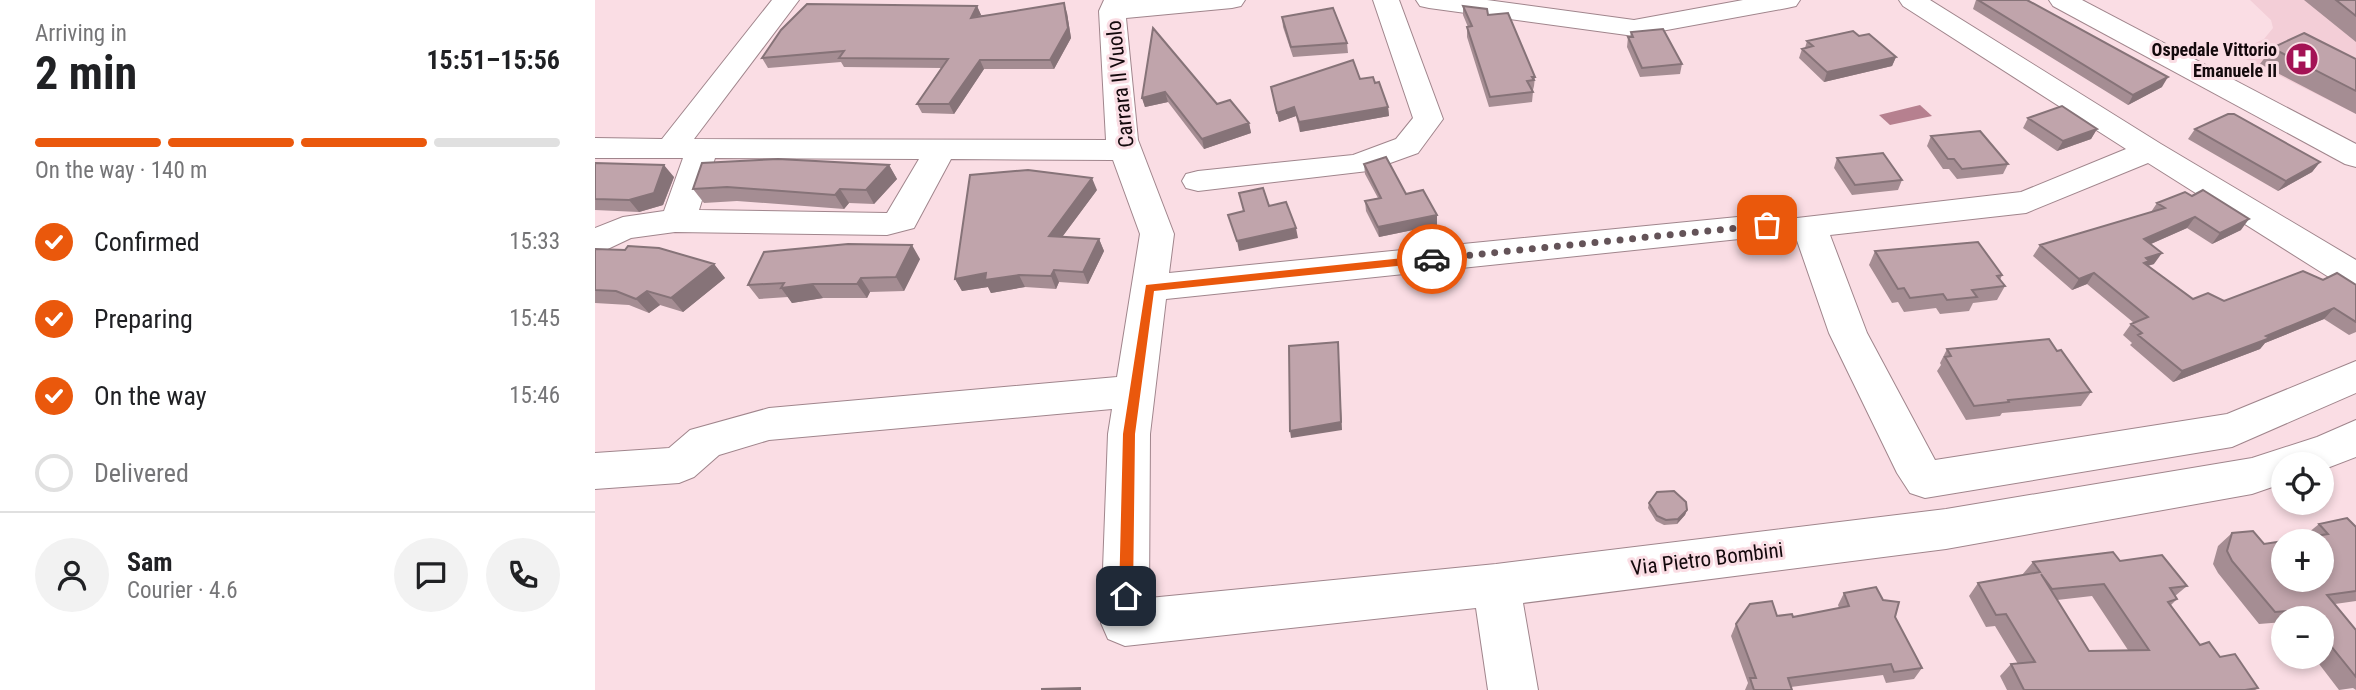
<!DOCTYPE html>
<meta charset="utf-8">
<style>
:root{--surface:#fff;--page:#f2f2f2;--text:#202124;--muted:#757577;--line:#e0e0e0;--accent:#ea580c}
body{margin:0;font-family:"Roboto Condensed",sans-serif;background:var(--page);color:var(--text);height:100vh;display:flex;flex-direction:column;font-size:26px;white-space:nowrap}
*{box-sizing:border-box;margin:0}
p{font-size:23px;color:var(--muted)}
.icon{flex:none;width:38px;height:38px;fill:none;stroke:currentColor;stroke-width:2;stroke-linecap:round;stroke-linejoin:round}
.map{position:relative;flex:1;overflow:hidden}
.sheet{display:flex;flex-direction:column;background:var(--surface);width:595px}
.sheet>*{flex:none}
.controls{position:absolute;left:1676px;top:452px;display:grid;gap:14px}
.controls a{display:grid;place-items:center;width:63px;height:63px;border-radius:50%;background:var(--surface);box-shadow:0 4px 10px #0003;font-size:35px}
.pin{position:absolute;display:grid;place-items:center;width:60px;height:60px;color:#fff;margin:-30px;border-radius:14px;box-shadow:0 4px 10px #0006}
.courier{position:absolute;display:grid;place-items:center;width:70px;height:70px;margin:-35px;border:5px solid #ea580c;border-radius:50%;background:#fff;color:#222;box-shadow:0 2px 9px #0007}
.headline em{font-style:normal;font-weight:700}
.headline div{display:flex;flex-direction:column-reverse}
.headline{display:flex;align-items:center;justify-content:space-between;height:119px;padding:0 35px}
h1{font-size:46px;font-weight:700;line-height:52px}
.bar{display:grid;grid-template-columns:repeat(4,1fr);gap:10px 7px;align-content:center;height:84px;padding:0 35px}
.bar i{height:9px;border-radius:5px;background:var(--line)}
.bar .on{background:var(--accent)}
.bar p{grid-column:span 4}
.line{display:flex;align-items:center;gap:18px;padding:0 35px;border-top:2px solid var(--line)}
.line div{flex:1}
.round{display:grid;place-items:center;flex:none;width:74px;height:74px;border-radius:37px;background:var(--page)}
ol{padding:0 35px;list-style:none}
li{display:flex;align-items:center;gap:21px;height:77px}
li p{margin-inline-start:auto}
li .icon{padding:7px;border-radius:50%;background:var(--accent);color:#fff;stroke-width:4}
li:last-child{color:var(--muted)}
li i{width:38px;height:38px;border:4px solid var(--line);border-radius:50%}
main{display:flex;flex:1;min-height:0}
.map>svg:first-child{display:block}
.built{fill:#f3ced7}
.water{fill:#b6808f}
.lines{fill:none;stroke-linecap:round;stroke-linejoin:round}
.minor-casing{stroke:#a0858c;stroke-width:2}
.major-casing{stroke:#a0858c;stroke-width:2}
.minor{fill:#fff;fill-rule:evenodd}
.major{fill:#fff;fill-rule:evenodd}
.wall{fill:#a58d93;fill-rule:evenodd}
.shaded-wall{fill:#867378}
.building{fill:#c0a4ab;stroke:#867378;stroke-width:2;fill-rule:evenodd}
.route{fill:#ea580c}
.done{stroke:#645358;stroke-width:7;stroke-dasharray:0 12.6}
.labels{text-anchor:middle;dominant-baseline:central;stroke-width:6;stroke-linejoin:round;paint-order:stroke}
.far-poi-label{font-size:18px;font-weight:bold;fill:#13090c;stroke:#fadde4;text-anchor:end}
.street-label{font-size:21px;fill:#13090c;stroke:#fadde4}
</style>
<main>
<section class="sheet">
<div class="headline"><div><h1>2 min</h1><p>Arriving in</p></div><em>15:51–15:56</em></div>
<div class="bar"><i class="on"></i><i class="on"></i><i class="on"></i><i></i><p>On the way · 140 m</p></div>
<ol>
<li><svg class="icon" aria-label="check" viewBox="0 0 24 24"><path d="M5 12l5 5 9-10"/></svg>Confirmed<p>15:33</p></li>
<li><svg class="icon" aria-label="check" viewBox="0 0 24 24"><path d="M5 12l5 5 9-10"/></svg>Preparing<p>15:45</p></li>
<li><svg class="icon" aria-label="check" viewBox="0 0 24 24"><path d="M5 12l5 5 9-10"/></svg>On the way<p>15:46</p></li>
<li><i></i>Delivered</li>
</ol>
<div class="line" style="height:126px"><a class="round"><svg class="icon" aria-label="person" viewBox="0 0 24 24"><circle cx="12" cy="8" r="4"/><path d="M4 21q1-7 8-7t8 7"/></svg></a><div><b>Sam</b><p>Courier · 4.6</p></div><a class="round"><svg class="icon" aria-label="chat" viewBox="0 0 24 24"><path d="M4 5h16v11H9l-5 4z"/></svg></a><a class="round"><svg class="icon" aria-label="phone" viewBox="0 0 24 24"><path d="M5 4h4l2 5-3 2q2 4 5 5l2-3 5 2v4C11 20 4 13 5 4z"/></svg></a></div>
</section>
<div class="map">
<svg width="1761" height="690" viewBox="0 0 1761 690">
<rect width="100%" height="100%" fill="#fadde4"/>
<!-- built -->
<path class="built" d="M1655 0H1761V114L1639 53 1669 39 1678 28 1676 20Z"/>
<!-- water -->
<path class="water" d="M1325 105 1337 116 1295 125 1284 115Z"/>
<g class="lines">
<defs>
<path id="minor" d="M177 0H204L99 139 511 140 504 11 509 0H650L646 6 637 8 531 18 543 140 579 234 574 273 1173 214 1185 217 1190 225 1185 233 1173 236 571 299 555 434 554 598 901 564 1351 509 1657 458 1722 437 1761 420V457L1727 470V464H1689V483L1657 494 1351 549 928 603 943 690H893L881 608 530 646 513 639 506 623 513 434 517 409 174 440 124 455 99 477 84 483 0 489V453L74 448 95 430 174 408 522 377 545 234 518 160 356 159 319 228 292 235 80 232 36 238 0 255V228L28 217 69 211 88 158H0V138L67 139ZM120 158 324 159 292 213 104 210Z
M778 0H804L848 119 823 153 773 171 603 191 591 188 587 181 591 174 603 171 758 155 801 139 818 118Z
M821 0H892L1039 20 1148 0H1205L1201 6 1192 8 1039 36 834 8 825 6Z
M1304 0H1335L1566 144 1761 260V290L1748 286 1553 163 1431 213 1235 235 1272 333 1340 460 1632 414 1761 361V393L1637 447 1330 498 1315 493 1302 473 1234 333 1197 226 1202 218 1426 192 1531 149 1308 6Z"/>
<path id="major" d="M1454 0H1487L1761 144V167L1750 164 1458 6Z"/>
</defs>
<!-- minor casing -->
<use href="#minor" class="minor-casing"/>
<!-- major casing -->
<use href="#major" class="major-casing"/>
<!-- minor -->
<use href="#minor" class="minor"/>
<!-- major -->
<use href="#major" class="major"/>
</g>
<!-- wall -->
<path class="wall" d="M1381 0H1432L1567 87 1533 105 1378 9Z
M1709 0H1761V42Z
M382 6 386 15 472 13 476 38 459 69H389L359 114 327 113 322 104 346 68 249 67 246 62 173 68 167 58Z
M868 6 893 15 940 77 939 86 938 90H937L938 92 937 102 894 107 872 37V27H873L868 15Z
M687 17 752 43 753 53 698 57 688 27Z
M558 28 622 104 654 123 656 133 609 149 573 102 550 107 547 98Z
M1036 32 1087 64 1085 74 1045 77 1032 47 1033 37H1035Z
M1264 36 1301 57 1297 66 1229 82 1204 58 1207 49 1210 48 1212 41Z
M1677 48 1761 59V114L1665 64Z
M765 79 793 107 794 116 705 132 701 116 684 122 676 87Z
M1433 118 1502 129 1496 139 1462 151 1428 128Z
M1600 129 1725 162 1717 172 1683 191 1593 139Z
M1336 136 1413 164 1408 174 1362 179 1354 169H1348L1332 146Z
M1242 158 1307 180 1303 190 1257 195 1239 168Z
M0 163 79 177 68 205 44 212 0 210Z
M769 164 842 215V225L784 237 771 211 770 201 783 198 770 174Z
M294 165 302 179 279 204 254 203 249 209 142 201 109 203 98 189Z
M502 190 467 237 504 239 509 251 493 284 464 282 461 289 430 287 396 293 393 287 367 291 360 279Z
M1562 203 1646 230 1617 244 1592 228 1556 244 1559 264 1553 266 1598 299 1629 301 1728 280 1761 285V332L1754 335 1729 319 1670 343 1665 349 1578 382 1535 345 1537 343 1528 335 1536 324 1539 323 1492 284 1477 290 1438 256 1445 245 1556 212Z
M0 249 119 264 130 278 88 312 65 305 54 313 34 305 0 303Z
M1280 251 1407 275 1405 280 1410 286 1402 300 1378 303 1374 311 1345 314 1341 308 1309 312 1303 302 1297 303 1274 265Z
M325 259 309 291 275 292 272 298H228L197 303 193 297 164 299 153 285Z
M1352 349 1462 351 1496 392 1486 406 1407 413 1405 416 1371 420 1342 371 1346 365 1345 363Z
M1054 503 1092 510 1090 515 1082 524 1069 525 1061 521 1053 508Z
M1724 524 1761 527V601L1740 604 1761 630V690L1758 688 1744 690 1718 656H1727V618H1689V622L1664 624 1623 573 1618 564 1623 546 1637 533 1669 544 1709 538 1708 537Z
M1525 561 1592 586 1580 596 1582 599 1576 605 1605 645 1625 657 1663 688 1660 690H1412L1405 676 1416 664H1423L1400 626 1391 627 1374 596 1383 583 1427 575 1438 562ZM1497 596 1533 650 1494 651 1462 600Z
M1249 593 1288 600 1300 617 1327 668 1319 679 1291 683 1288 675 1196 687 1197 690H1150L1153 683 1136 636 1141 624 1182 616 1198 617 1244 608 1243 605Z"/>
<!-- shaded-wall -->
<path class="shaded-wall" d="M469 3 472 13 476 38 459 69 455 60Z
M382 6 386 15 376 18Z
M1301 57 1297 66 1229 82 1232 72Z
M385 60 389 69 359 114 354 104Z
M1573 77 1567 87 1533 105 1538 95Z
M570 92 573 102 550 107 547 98Z
M699 107 701 116 684 122 682 113Z
M793 107 794 116 705 132 704 122Z
M654 123 656 133 609 149 607 139Z
M1502 129 1496 139 1462 151 1468 141Z
M1725 162 1717 172 1683 191 1691 181Z
M69 165 79 177 68 205 44 212 34 200Z
M294 165 302 179 279 204 271 190Z
M497 178 502 190 459 248 454 236Z
M245 189 254 203 249 209 240 195Z
M842 215V225L784 237 783 227Z
M1600 217 1592 228 1542 250 1549 239Z
M1654 219 1646 230 1617 244 1625 233Z
M701 228 703 238 644 251 642 241Z
M504 239 509 251 493 284 488 272Z
M317 245 325 259 309 291 301 277Z
M1567 253 1559 264 1551 266 1547 272 1551 258Z
M119 264 130 278 88 312 76 298Z
M459 270 464 282 461 289 456 276Z
M391 273 424 275 430 287 396 293 393 287 367 291 360 279Z
M1499 273 1492 284 1477 290 1484 279Z
M266 278 275 292 272 298 262 284Z
M218 284 228 298 197 303 186 288Z
M52 291 65 305 54 313 41 299Z
M1739 308 1729 319 1670 343 1665 349 1578 382 1587 371Z
M743 342 747 430 696 438 695 431Z
M1092 510 1090 515 1082 524 1083 519Z"/>
<!-- building -->
<path class="building" d="M1383 0H1432L1573 77 1538 95Z
M1741 0H1761V16Z
M469 3 473 28 455 60H385L354 104H322L353 59 244 58 249 51 167 58 186 30 212 4 382 6 376 18Z
M868 6 892 9 893 15 913 13 940 77H937L939 80 932 81 938 92 895 97 872 27 877 26Z
M738 8 752 43 696 47 687 17Z
M558 28 622 104 635 100 654 123 607 139 570 92 547 98Z
M1068 29 1087 64 1047 68 1033 37H1038L1036 32Z
M1258 31 1264 36 1274 34 1301 57 1232 72 1207 49 1218 46 1212 41Z
M1709 33 1761 59V91L1677 48Z
M758 60 765 79 778 77 780 83 784 82 793 107 704 122 699 107 682 113 676 87Z
M1467 106 1502 129 1468 141 1433 118Z
M1633 114H1639L1725 162 1691 181 1600 129Z
M1385 131 1413 164 1367 169 1359 159H1353L1336 136Z
M1288 153 1307 180 1260 185 1242 158Z
M791 157 811 194 828 190 842 215 783 227 770 201 786 198 769 164Z
M183 159 294 165 271 190 245 189 240 195 132 187 98 189 107 163Z
M0 163 69 165 59 193 34 200 0 199Z
M433 170 497 178 454 236 504 239 488 272 459 270 456 276 424 275 390 280 391 273 360 279 375 175Z
M668 188 674 206 691 202 701 228 642 241 633 215 649 211 644 193Z
M1608 190 1654 219 1625 233 1600 217 1549 239 1567 253 1551 258 1554 261 1549 263 1598 299 1613 293 1629 301 1708 271 1728 280 1742 273 1761 285V322L1739 308 1671 336 1675 338 1587 371 1543 335 1547 333 1536 324 1553 317 1499 273 1484 279 1445 245 1570 208 1562 203 1590 192 1597 196Z
M1383 242 1407 275 1402 276 1410 286 1377 290 1382 297 1352 300 1348 294 1315 298 1309 288 1303 289 1280 251Z
M253 244 317 245 301 277 266 278 262 284H218L186 288 189 283 153 285 169 252Z
M33 246 64 248 119 264 76 298 52 291 41 299 21 291 0 290V249L30 250Z
M1454 339 1462 351 1466 350 1496 392 1413 400 1414 402 1379 406 1350 357 1356 356 1352 349Z
M743 342 746 422 695 431 694 346Z
M1079 491 1091 502 1092 510 1083 519 1071 520 1062 516 1054 503 1062 492Z
M1752 518 1761 527V591L1732 595 1761 630V677L1727 635V618H1714L1708 610 1680 612 1637 561 1632 551 1637 533 1658 531 1669 544 1689 541V579H1727V541H1690L1733 534 1724 524Z
M1518 552 1525 561 1567 555 1592 586 1575 588 1582 599 1573 602 1605 645 1614 642 1625 657 1640 654 1663 688 1650 690H1429L1416 664 1440 662 1411 614 1401 615 1383 583 1445 572 1438 562ZM1446 574 1457 589 1509 584 1554 650 1494 651Z
M1281 587 1288 600 1304 602 1300 617 1327 668 1299 672 1296 664 1193 678 1197 690H1159L1155 678H1161L1141 624 1155 604 1177 601 1182 616 1197 614 1198 617 1254 606 1249 593Z
M485 688V690H447V689Z"/>
<!-- route -->
<path class="route" d="M837 255 842 259 841 262 559 291 540 434 538 596 531 602 526 600 524 596 528 434 551 285Z"/>
<g class="lines">
<!-- done -->
<path class="done" d="M837 259 1172 225"/>
</g>
<!-- icons -->
<defs>
<symbol id="hospital-disc" viewBox="-11 -11 22 22"><circle r="9.5" fill="#a41355" stroke="#fadde4"/><path d="M-5-5h3v3.5h4V-5h3V5h-3V1.5h-4V5h-3Z" fill="#fff"/></symbol>
</defs>
<g fill-rule="evenodd">
<use href="#hospital-disc" x="1688" y="40" width="38" height="38"/>
</g>
<g class="labels">
<!-- far-poi labels -->
<g class="far-poi-label">
<text x="1682" y="49">Ospedale Vittorio<tspan x="1682" dy="21">Emanuele II</tspan></text>
</g>
<!-- street labels -->
<g class="street-label">
<text transform="translate(525 84) rotate(-96)">Carrara Il Vuolo</text>
<text transform="translate(1112 559) rotate(-7)">Via Pietro Bombini</text>
</g>
</g>
</svg>
<div class="controls">
<a><svg class="icon" aria-label="locate" viewBox="0 0 24 24"><circle cx="12" cy="12" r="6"/><path d="M12 2v4M12 18v4M2 12h4M18 12h4"/></svg></a>
<a>+</a>
<a>−</a>
</div>
<div class="pin" style="left:1172px;top:225px;background:#ea580c"><svg class="icon" aria-label="bag" viewBox="0 0 24 24"><path d="M5 8h14l-1 12H6zM9 8a3 3 0 0 1 6 0"/></svg></div>
<div class="pin" style="left:531px;top:596px;background:#1f2937"><svg class="icon" aria-label="home" viewBox="0 0 24 24"><path d="M3 11l9-7 9 7M6 9v11h12V9"/></svg></div>
<div class="courier" style="left:837px;top:259px"><svg class="icon" aria-label="car" viewBox="0 0 24 24"><path d="M5 17H2v-5l4-1 3-4h7l3 4 3 1v5h-3M9 17h6M6 11h13"/><circle cx="7" cy="17" r="2"/><circle cx="17" cy="17" r="2"/></svg></div>
</div>
</main>
